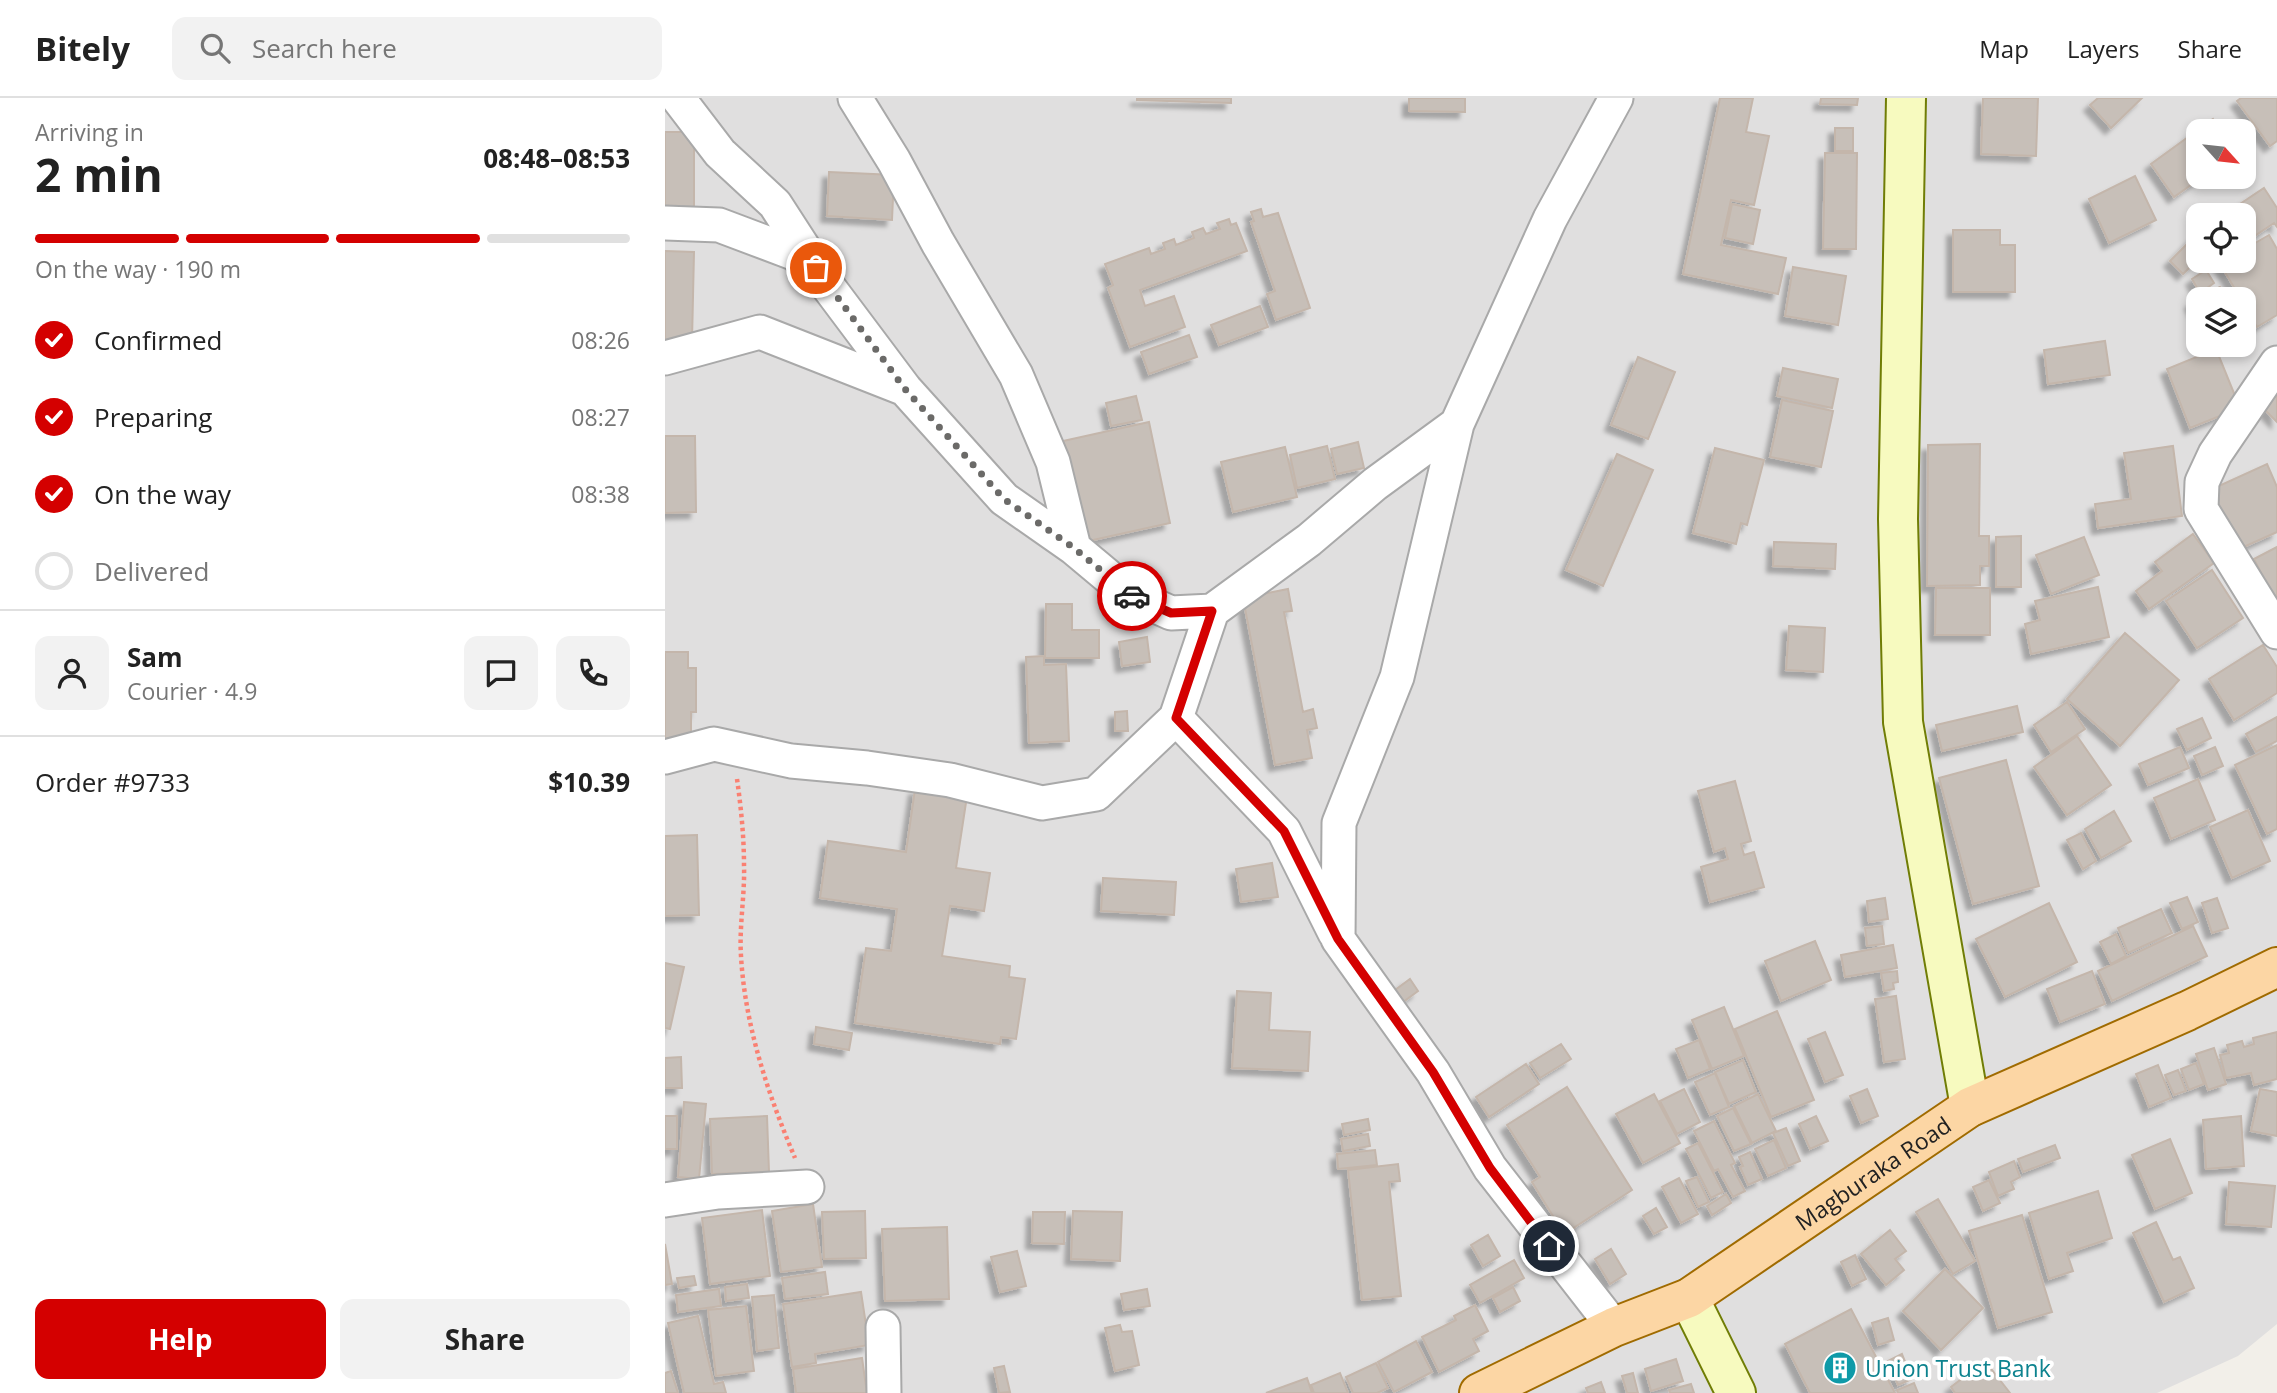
<!DOCTYPE html>
<meta charset="utf-8">
<style>
:root{--surface:#fff;--page:#f2f2f2;--text:#222;--muted:#767676;--line:#e0e0e0;--accent:#d40000}
body{margin:0;font-family:"Open Sans",sans-serif;background:var(--page);color:var(--text);height:100vh;display:flex;flex-direction:column;font-size:26px;white-space:nowrap}
*{box-sizing:border-box;margin:0}
p{font-size:23px;color:var(--muted)}
.icon{flex:none;width:38px;height:38px;fill:none;stroke:currentColor;stroke-width:2;stroke-linecap:round;stroke-linejoin:round}
.map{position:relative;flex:1;overflow:hidden}
.side{display:flex;flex-direction:column;background:var(--surface);width:665px}
.side>*{flex:none}
.needle{width:46px;rotate:117deg}
.fabs{position:absolute;left:1521px;top:21px;display:grid;gap:14px}
.fabs a{display:grid;place-items:center;width:70px;height:70px;border-radius:14px;background:var(--surface);box-shadow:0 4px 10px #0003;font-size:35px}
.pin{position:absolute;display:grid;place-items:center;width:60px;height:60px;color:#fff;margin:-30px;border:4px solid #fff;border-radius:50%;box-shadow:0 2px 7px #0007}
.courier{position:absolute;display:grid;place-items:center;width:70px;height:70px;margin:-35px;border:5px solid #d40000;border-radius:50%;background:#fff;color:#222;box-shadow:0 2px 9px #0007}
.head em{font-style:normal;font-weight:700}
.head div{display:flex;flex-direction:column-reverse}
.head{display:flex;align-items:center;justify-content:space-between;height:119px;padding:0 35px}
h1{font-size:46px;font-weight:700;line-height:52px}
.bar{display:grid;grid-template-columns:repeat(4,1fr);gap:10px 7px;align-content:center;height:84px;padding:0 35px}
.bar i{height:9px;border-radius:5px;background:var(--line)}
.bar .current{background:var(--accent)}
.bar p{grid-column:span 4}
.line{display:flex;align-items:center;gap:18px;padding:0 35px;border-top:2px solid var(--line)}
.line div{flex:1}
.round{display:grid;place-items:center;flex:none;width:74px;height:74px;border-radius:14px;background:var(--page)}
ol{padding:0 35px;list-style:none}
li{display:flex;align-items:center;gap:21px;height:77px}
li p{margin-inline-start:auto}
li .icon{padding:7px;border-radius:50%;background:var(--accent);color:#fff;stroke-width:4}
li:last-child{color:var(--muted)}
li i{width:38px;height:38px;border:4px solid var(--line);border-radius:50%}
.button{display:flex;gap:14px;margin-top:auto;padding:14px 35px}
.button a{flex:1;height:80px;border-radius:14px;background:var(--accent);color:#fff;font-size:28px;font-weight:700;line-height:80px;text-align:center}
.button a+a{background:var(--page);color:var(--text)}
header{display:flex;align-items:center;gap:42px;box-sizing:border-box;height:98px;padding:0 35px;background:var(--surface);border-bottom:2px solid var(--line)}
header strong{font-size:33px}
nav{display:flex;gap:38px;margin-inline-start:auto;font-size:24px}
.search{width:490px;height:63px;background:var(--page);display:flex;align-items:center;gap:18px;box-sizing:border-box;padding:0 24px;border-radius:14px;color:var(--muted);font-size:26px}
main{display:flex;flex:1;min-height:0}
.map>svg:first-child{display:block}
.residential{fill:#e0dfdf;fill-rule:evenodd}
.building{fill:#c7bfb8;stroke:#c4b6ab;stroke-width:2;filter:url(#shadow)}
.lines{fill:none;stroke-linecap:round;stroke-linejoin:round}
.street-casing{stroke:#a9a9a9;stroke-width:37}
.secondary-casing{stroke:#707d05;stroke-width:42}
.primary-casing{stroke:#a06b00;stroke-width:42}
.path{stroke:#fa8072;stroke-width:4.5;stroke-dasharray:3.5 3.5;stroke-linecap:butt}
.street{stroke:#fff;stroke-width:33}
.secondary{stroke:#f7fabf;stroke-width:38}
.primary{stroke:#fcd6a4;stroke-width:38}
.done{stroke:#6b6a68;stroke-width:7;stroke-dasharray:0 12.6}
.route{stroke:#d40000;stroke-width:9}
.labels{text-anchor:middle;dominant-baseline:central;stroke-width:7;stroke-linejoin:round;paint-order:stroke}
.street-label{font-size:23px;fill:#222;stroke:#fff}
.culture-label{font-size:23px;fill:#0d838f;stroke:#fff;text-anchor:start}
</style>
<header>
<strong>Bitely</strong>
<div class="search"><svg class="icon" aria-label="search" viewBox="0 0 24 24"><circle cx="10" cy="10" r="6"/><path d="M15 15l6 6"/></svg>Search here</div>
<nav><a>Map</a><a>Layers</a><a>Share</a></nav>
</header>
<main>
<section class="side">
<div class="head"><div><h1>2 min</h1><p>Arriving in</p></div><em>08:48–08:53</em></div>
<div class="bar"><i class="current"></i><i class="current"></i><i class="current"></i><i></i><p>On the way · 190 m</p></div>
<ol>
<li><svg class="icon" aria-label="check" viewBox="0 0 24 24"><path d="M5 12l5 5 9-10"/></svg>Confirmed<p>08:26</p></li>
<li><svg class="icon" aria-label="check" viewBox="0 0 24 24"><path d="M5 12l5 5 9-10"/></svg>Preparing<p>08:27</p></li>
<li><svg class="icon" aria-label="check" viewBox="0 0 24 24"><path d="M5 12l5 5 9-10"/></svg>On the way<p>08:38</p></li>
<li><i></i>Delivered</li>
</ol>
<div class="line" style="height:126px"><a class="round"><svg class="icon" aria-label="person" viewBox="0 0 24 24"><circle cx="12" cy="8" r="4"/><path d="M4 21q1-7 8-7t8 7"/></svg></a><div><b>Sam</b><p>Courier · 4.9</p></div><a class="round"><svg class="icon" aria-label="chat" viewBox="0 0 24 24"><path d="M4 5h16v11H9l-5 4z"/></svg></a><a class="round"><svg class="icon" aria-label="phone" viewBox="0 0 24 24"><path d="M5 4h4l2 5-3 2q2 4 5 5l2-3 5 2v4C11 20 4 13 5 4z"/></svg></a></div>
<div class="line" style="height:91px"><div>Order #9733</div><b>$10.39</b></div>
<div class="button"><a>Help</a><a>Share</a></div>
</section>
<div class="map">
<svg width="1612" height="1295" viewBox="0 0 1612 1295">
<defs>
<filter id="shadow"><feDropShadow dx="-6" dy="6" stdDeviation="2" flood-color="#0004"/></filter>
</defs>
<rect width="100%" height="100%" fill="#f2efe9"/>
<!-- residential -->
<path class="residential" d="M0 0H1612V1226L1573 1258 1492 1295H0ZM1533 33H1578V79H1533ZM1533 117H1578V163H1533ZM1533 201H1578V247H1533Z"/>
<!-- building -->
<path class="building" d="M472 0H566V5L472 2Z
M744 0H800V14L744 13Z
M1055 0H1088L1081 34 1104 38 1089 107 1066 102 1056 147 1121 160 1113 196 1018 176Z
M1156 0H1193L1192 7 1155 6Z
M1318 0H1373L1371 58 1316 56Z
M1433 0H1477L1446 30 1425 7Z
M1576 0H1612V43L1605 48 1572 3Z
M1548 21 1556 33H1533V79H1537L1509 99 1486 66Z
M1170 30H1188V53H1170Z
M0 34H29V114H0Z
M1160 55H1192L1191 151H1158Z
M164 74 229 77 227 122 162 118Z
M1470 78 1491 122 1444 145 1424 101Z
M1599 90 1612 110V129L1609 125 1591 137 1572 108Z
M1067 106 1095 112 1088 146 1060 140Z
M596 111 598 119 613 115 645 210 611 222 602 196 610 193 586 124 589 123 586 114Z
M564 121 566 127 571 125 582 153 475 192 480 208 509 198 520 229 465 249 443 190 448 187 440 166 484 150 486 156 500 151 498 145 509 141 511 147 529 140 527 134 538 130 541 136 555 131 552 125Z
M1288 132H1335V147H1350V194H1288Z
M1533 135V161L1518 176 1505 163Z
M1604 137 1612 151V217L1592 229 1578 206V201H1576L1555 166 1561 163H1578V152Z
M0 153 29 154 27 243H0Z
M1128 169 1181 178 1173 227 1120 218Z
M1541 172 1549 185 1535 195 1527 181Z
M1555 189 1561 201H1533V219L1526 205Z
M595 208 603 229 554 247 546 227Z
M524 237 532 259 484 276 476 254Z
M1440 243 1445 277 1383 286 1379 252Z
M1551 251 1575 310 1525 330 1502 271Z
M973 259 1010 274 983 341 946 327Z
M1118 270 1173 281 1167 310 1112 298Z
M1612 272V324L1586 298Z
M471 298 477 322 446 328 441 305Z
M1117 302 1168 313 1156 369 1105 359Z
M484 324 505 425 419 444 398 343Z
M0 338H30L31 414 0 415Z
M693 344 699 370 672 376 666 351Z
M1315 346 1314 438H1324V468H1315V487L1262 488 1263 347Z
M662 348 670 381 632 390 625 357Z
M1508 348 1517 418 1433 430 1430 406 1466 401 1459 355Z
M620 349 632 399 568 414 556 364Z
M1050 350 1099 362 1082 427 1076 425 1071 446 1028 435Z
M952 356 988 372 938 488 901 472Z
M1602 366 1612 389V434L1572 452 1545 392Z
M1528 436 1549 465 1484 511 1471 493 1497 473 1490 464Z
M1356 438V489H1331V439Z
M1419 439 1434 477 1386 496 1371 457Z
M1109 444 1171 446 1170 471 1108 468Z
M1612 449V506L1589 461Z
M1547 472 1578 520 1532 550 1501 503Z
M1433 489 1444 539 1366 556 1360 526 1375 522 1370 503Z
M1271 490H1325V537H1270Z
M623 491 627 513 619 514 638 614 648 611 652 630 642 632 647 660 610 667 578 500Z
M381 506H407V532H434V560H380Z
M1124 528 1160 530 1158 574 1121 572Z
M1460 535 1514 582 1455 648 1402 601Z
M482 539 485 564 457 568 454 544Z
M1598 547 1612 569V595L1569 622 1544 581Z
M0 554H23V570H31V614H26V644H0Z
M379 558V567L401 566 404 643 364 645 361 559Z
M1402 604 1420 631 1386 654 1369 627Z
M1352 608 1358 634 1277 653 1271 627Z
M462 613 463 633H450V614Z
M1612 619V643L1591 654 1581 636Z
M1537 620 1546 640 1522 652 1512 631Z
M1412 638 1446 687 1402 717 1369 669Z
M1612 647V731L1602 736 1570 667Z
M1515 649 1524 670 1483 687 1474 666Z
M1550 649 1558 668 1537 677 1529 658Z
M1341 662 1374 788 1308 806 1274 680Z
M1533 681 1550 722 1506 741 1489 700Z
M1070 683 1086 743 1076 746 1079 757 1089 754 1099 789 1045 804 1036 769 1063 761 1060 750 1049 754 1033 693Z
M250 691 302 698 291 770 325 775 319 813 285 808 277 858 345 868 344 879 360 881 351 941 336 939 335 946 190 925 201 850 226 853 232 811 155 800 163 743 241 754Z
M1583 712 1605 763 1567 780 1545 729Z
M1449 713 1466 743 1436 760 1420 731Z
M1416 735 1431 763 1418 771 1402 742Z
M32 737 34 817 0 818V738Z
M607 765 613 799 576 804 571 771Z
M438 780 511 784 509 817 436 813Z
M1522 799 1533 824 1517 831 1505 805Z
M1220 800 1223 821 1204 824 1202 803Z
M1552 800 1563 830 1547 835 1537 805Z
M1384 805 1412 864 1340 899 1311 841Z
M1496 811 1507 835 1463 855 1453 830Z
M1217 828 1219 846 1202 848 1200 830Z
M1528 828 1542 858 1447 903 1433 873Z
M1451 836 1461 858 1446 866 1435 844Z
M1150 843 1166 882 1116 903 1100 863Z
M1228 847 1232 870 1180 879 1176 857Z
M0 865 19 869 5 931 0 930Z
M1232 873 1233 884 1228 885 1229 891 1219 893 1216 875Z
M1427 873 1440 906 1395 924 1382 891Z
M745 881 753 893 734 907 726 895Z
M572 893 606 895 604 932 645 934 643 973 567 970Z
M1231 898 1240 961 1219 964 1210 901Z
M1059 909 1079 958 1047 971 1027 922Z
M1112 913 1149 1002 1106 1019 1070 931Z
M151 929 187 935 184 952 149 946Z
M1160 934 1178 977 1160 984 1143 941Z
M1612 934V981L1589 987 1586 975 1561 980 1555 957 1564 955 1562 947 1577 943 1579 949 1589 946 1588 940Z
M1034 942 1045 971 1023 980 1011 951Z
M896 946 906 961 875 980 865 965Z
M1549 950 1561 986 1543 992 1531 956Z
M16 959 17 990H0V960Z
M1078 962 1091 994 1064 1006 1050 974Z
M1531 965 1539 986 1524 992 1516 971Z
M861 966 874 986 824 1019 811 999Z
M1493 967 1506 1000 1484 1009 1471 976Z
M1513 972 1521 993 1509 997 1500 977Z
M1050 975 1064 1009 1045 1017 1030 984Z
M902 989 967 1092 899 1136 867 1084 875 1079 842 1027Z
M1019 991 1035 1024 1012 1036 995 1003Z
M1202 991 1213 1018 1196 1025 1185 998Z
M1595 991 1612 994V1038L1586 1033Z
M989 996 1015 1045 978 1065 951 1016Z
M1093 996 1111 1033 1087 1045 1069 1008Z
M19 1004 41 1006 34 1081 13 1079Z
M1068 1010 1086 1046 1069 1053 1052 1018Z
M0 1018H12V1051H0Z
M102 1018 104 1074 47 1076 45 1021Z
M1151 1018 1163 1043 1145 1051 1134 1026Z
M1576 1018 1579 1068 1541 1071 1538 1022Z
M703 1021 705 1032 679 1037 677 1026Z
M1049 1023 1070 1065 1066 1067 1080 1093 1068 1099 1053 1071 1049 1073 1029 1033Z
M1121 1030 1135 1063 1123 1068 1108 1035Z
M703 1036 705 1048 678 1053 676 1041Z
M1505 1041 1527 1095 1490 1111 1467 1057Z
M1109 1042 1121 1070 1103 1078 1090 1051Z
M1033 1045 1058 1094 1046 1100 1021 1051Z
M1390 1047 1395 1060 1358 1074 1353 1061Z
M710 1052 712 1067 673 1071 672 1056Z
M1085 1054 1097 1081 1083 1087 1075 1069 1078 1068 1074 1059Z
M1349 1063 1355 1079 1346 1084 1349 1091 1333 1098 1324 1074Z
M733 1066 735 1083 724 1084 736 1198 697 1202 683 1072Z
M1032 1079 1044 1104 1033 1109 1021 1083Z
M1014 1080 1033 1116 1016 1125 997 1089Z
M1324 1082 1335 1105 1318 1113 1308 1089Z
M1564 1084 1610 1088 1606 1129 1561 1126Z
M1433 1093 1447 1140 1402 1155 1408 1173 1384 1181 1364 1115Z
M1061 1096 1066 1105 1047 1117 1042 1108Z
M1273 1101 1310 1163 1288 1176 1251 1114Z
M148 1106 157 1169 116 1174 107 1113Z
M991 1110 1002 1129 989 1136 978 1118Z
M97 1112 105 1178 45 1186 37 1120Z
M200 1113 201 1160 159 1161 157 1114Z
M408 1113 457 1114 455 1163 406 1161Z
M368 1114H400L399 1146 367 1145Z
M1357 1117 1387 1214 1333 1230 1304 1133Z
M1491 1124 1508 1162 1515 1159 1529 1190 1499 1204 1468 1135Z
M282 1129 284 1201 220 1203 217 1131Z
M1225 1132 1241 1153 1230 1161 1239 1172 1221 1187 1196 1156Z
M823 1137 835 1158 818 1168 806 1147Z
M0 1146 7 1186 0 1187Z
M946 1151 961 1176 945 1186 930 1161Z
M352 1153 361 1188 335 1194 326 1159Z
M1190 1157 1201 1181 1187 1188 1176 1164Z
M849 1162 859 1180 815 1205 805 1187Z
M1280 1171 1318 1210 1276 1252 1238 1213Z
M160 1174 163 1196 120 1201 117 1180Z
M29 1178 31 1187 14 1190 12 1180Z
M82 1186 84 1200 61 1203 60 1189Z
M848 1189 855 1203 835 1214 828 1200Z
M54 1191 56 1208 13 1214 11 1197Z
M482 1191 485 1208 459 1212 456 1196Z
M196 1194 204 1247 150 1256 151 1265 127 1269 118 1206Z
M109 1197 114 1250 92 1253 87 1199Z
M810 1207 823 1233 808 1241 814 1253 774 1274 757 1239 791 1222 789 1218Z
M81 1208 89 1273 51 1278 43 1212Z
M1186 1211 1230 1295H1145L1120 1246Z
M33 1218 49 1286 58 1284 61 1295H19L3 1225Z
M1223 1220 1229 1242 1213 1247 1207 1225Z
M455 1227 457 1234 467 1233 474 1267 450 1273 440 1230Z
M751 1243 767 1274 729 1294 713 1264Z
M1237 1256 1247 1281 1233 1287 1223 1263Z
M197 1260 202 1295H131L128 1271Z
M1011 1261 1018 1283 986 1293 980 1271Z
M1320 1263 1345 1295H1290L1286 1289Z
M711 1265 723 1290 712 1295H688L681 1279Z
M339 1268 345 1294 334 1295 329 1270Z
M6 1273 13 1295H0V1275Z
M675 1275 683 1295H649L646 1287Z
M968 1275 973 1295H962L957 1278Z
M642 1280 647 1295H601Z
M936 1284 940 1295H923L921 1290Z
M1249 1285 1253 1295H1233L1232 1292Z
M1026 1286 1029 1295H1005L1004 1292Z"/>
<g class="lines">
<defs>
<path id="street" d="M13 0 55 55 110 106 165 191 240 291 339 401 409 450
M190 0 229 63 273 145 351 277 388 364 409 450 464 496 506 515 547 513 644 442 710 386 792 326
M0 125 54 127 131 156 146 172
M0 260 95 234 240 291
M1612 265 1550 356 1537 384 1536 411 1612 534
M511 620 619 733 670 835
M0 659 49 646 126 663 202 670 285 682 377 705 431 696 511 620 547 513
M0 1102 53 1094 142 1089
M218 1229 219 1295
M949 1229 825 1070 768 974 673 841 674 725 732 579 792 326 885 121 951 0"/>
<path id="secondary" d="M1241 0 1233 421 1238 624 1305 1009
M1024 1200 1071 1295"/>
<g id="primary">
<path id="s1" d="M814 1295 949 1229 1024 1200 1305 1009 1522 913 1612 869"/>
</g>
</defs>
<!-- street casing -->
<use href="#street" class="street-casing"/>
<!-- secondary casing -->
<use href="#secondary" class="secondary-casing"/>
<!-- primary casing -->
<use href="#primary" class="primary-casing"/>
<!-- path -->
<path class="path" d="M72 681C76 709 79 739 79 767 80 797 74 828 76 858 80 928 103 996 130 1060"/>
<!-- street -->
<use href="#street" class="street"/>
<!-- secondary -->
<use href="#secondary" class="secondary"/>
<!-- primary -->
<use href="#primary" class="primary"/>
</g>
<g class="lines">
<!-- done -->
<path class="done" d="M151 170 240 291 339 401 409 450 467 498"/>
<!-- route -->
<path class="route" d="M467 498 506 515 547 513 511 620 619 733 673 841 768 974 825 1070 884 1148"/>
</g>
<!-- icons -->
<defs>
<symbol id="building-disc" viewBox="-11 -11 22 22"><circle r="9.5" fill="#0f9aa8" stroke="#fff"/><path d="M-4-6H4V6H1V3H-1V6H-4ZM-2.5-4.3h1.7v1.8h-1.7ZM.8-4.3h1.7v1.8H.8ZM-2.5-1h1.7V.8h-1.7ZM.8-1h1.7V.8H.8Z" fill="#fff"/></symbol>
</defs>
<g fill-rule="evenodd">
<use href="#building-disc" x="1156" y="1251" width="38" height="38"/>
</g>
<g class="labels">
<!-- street labels -->
<g class="street-label">
<text stroke="none"><textPath href="#s1" startOffset="453">Magburaka Road</textPath></text>
</g>
<!-- culture labels -->
<g class="culture-label">
<text x="1200" y="1270">Union Trust Bank</text>
</g>
</g>
</svg>
<div class="fabs">
<a><svg class="needle" viewBox="-14 -14 28 28"><path d="M0-13l5 13h-10z" fill="#e53935"/><path d="M0 13l5-13h-10z" fill="#767676"/></svg></a>
<a><svg class="icon" aria-label="locate" viewBox="0 0 24 24"><circle cx="12" cy="12" r="6"/><path d="M12 2v4M12 18v4M2 12h4M18 12h4"/></svg></a>
<a><svg class="icon" aria-label="layers" viewBox="0 0 24 24"><path d="M12 4l9 5-9 5-9-5zM3 14l9 5 9-5"/></svg></a>
</div>
<div class="pin" style="left:151px;top:170px;background:#ea580c"><svg class="icon" aria-label="bag" viewBox="0 0 24 24"><path d="M5 8h14l-1 12H6zM9 8a3 3 0 0 1 6 0"/></svg></div>
<div class="pin" style="left:884px;top:1148px;background:#1f2937"><svg class="icon" aria-label="home" viewBox="0 0 24 24"><path d="M3 11l9-7 9 7M6 9v11h12V9"/></svg></div>
<div class="courier" style="left:467px;top:498px"><svg class="icon" aria-label="car" viewBox="0 0 24 24"><path d="M5 17H2v-5l4-1 3-4h7l3 4 3 1v5h-3M9 17h6M6 11h13"/><circle cx="7" cy="17" r="2"/><circle cx="17" cy="17" r="2"/></svg></div>
</div>
</main>
